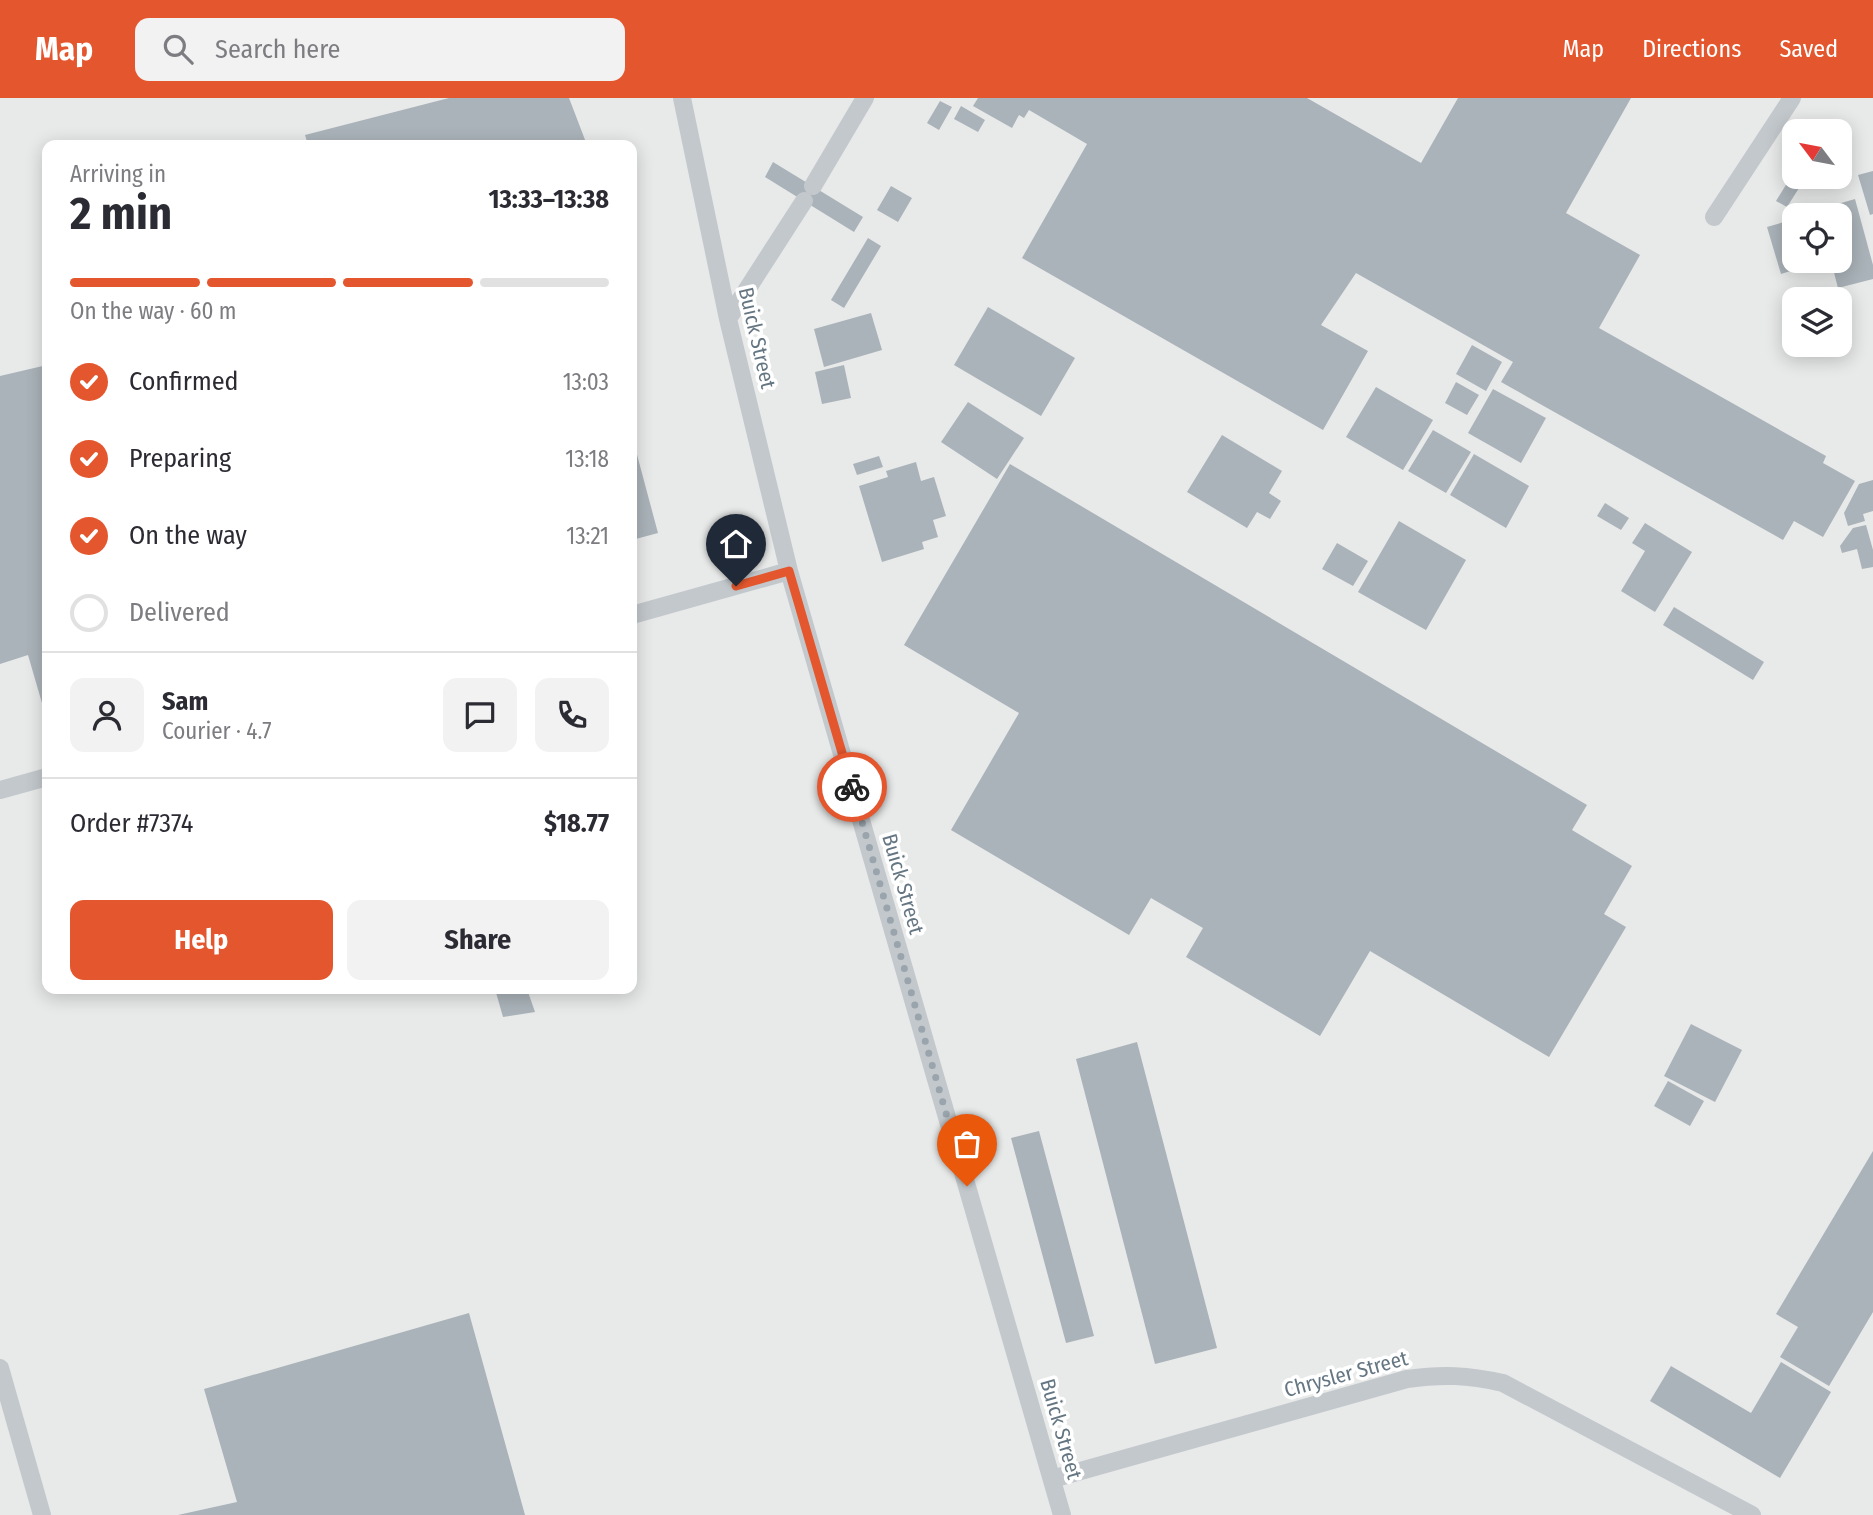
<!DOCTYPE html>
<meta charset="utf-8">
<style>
:root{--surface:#fff;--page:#f2f2f3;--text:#2b2b33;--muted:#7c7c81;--line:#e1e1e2;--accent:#e4572e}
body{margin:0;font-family:"Fira Sans Condensed",sans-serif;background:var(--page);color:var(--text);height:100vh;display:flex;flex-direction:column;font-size:26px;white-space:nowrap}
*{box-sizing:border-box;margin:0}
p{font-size:23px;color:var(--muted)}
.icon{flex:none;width:38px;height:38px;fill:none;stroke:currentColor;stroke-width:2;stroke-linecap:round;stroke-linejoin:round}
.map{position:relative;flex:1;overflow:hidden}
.sheet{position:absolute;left:42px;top:42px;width:595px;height:854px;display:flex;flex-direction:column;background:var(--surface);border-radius:14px;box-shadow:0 4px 18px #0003}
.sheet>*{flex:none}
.needle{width:46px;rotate:302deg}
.buttons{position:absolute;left:1782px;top:21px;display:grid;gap:14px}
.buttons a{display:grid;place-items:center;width:70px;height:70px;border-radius:14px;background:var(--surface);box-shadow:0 4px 18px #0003;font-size:35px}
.pin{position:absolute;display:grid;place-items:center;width:60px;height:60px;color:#fff;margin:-72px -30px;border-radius:50% 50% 50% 0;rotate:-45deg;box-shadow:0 0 7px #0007}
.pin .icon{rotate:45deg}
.courier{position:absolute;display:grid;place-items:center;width:70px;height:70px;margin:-35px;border:5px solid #e4572e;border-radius:50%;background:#fff;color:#222;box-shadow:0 2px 9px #0007}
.head em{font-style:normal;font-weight:700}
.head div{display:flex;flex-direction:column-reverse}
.head{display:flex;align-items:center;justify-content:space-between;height:119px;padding:0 28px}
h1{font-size:46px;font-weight:700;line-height:52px}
.bar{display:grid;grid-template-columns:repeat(4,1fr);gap:10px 7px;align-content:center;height:84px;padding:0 28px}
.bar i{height:9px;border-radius:5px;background:var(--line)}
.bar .on{background:var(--accent)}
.bar p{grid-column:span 4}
.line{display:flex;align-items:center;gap:18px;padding:0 28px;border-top:2px solid var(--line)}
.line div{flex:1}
.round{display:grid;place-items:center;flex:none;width:74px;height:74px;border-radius:14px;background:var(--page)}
ol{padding:0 28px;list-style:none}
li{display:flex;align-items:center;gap:21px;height:77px}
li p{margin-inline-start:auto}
li .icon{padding:7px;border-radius:50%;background:var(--accent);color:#fff;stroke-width:4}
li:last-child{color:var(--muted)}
li i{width:38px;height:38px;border:4px solid var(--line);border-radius:50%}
.primary-button{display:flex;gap:14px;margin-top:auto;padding:14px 28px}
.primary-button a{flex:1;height:80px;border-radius:14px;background:var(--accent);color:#fff;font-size:28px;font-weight:700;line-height:80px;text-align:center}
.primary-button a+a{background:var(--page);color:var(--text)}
header{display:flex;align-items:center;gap:42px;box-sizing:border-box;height:98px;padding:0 35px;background:var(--accent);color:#fff}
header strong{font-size:33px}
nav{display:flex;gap:38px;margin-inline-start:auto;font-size:24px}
.search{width:490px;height:63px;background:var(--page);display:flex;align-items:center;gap:18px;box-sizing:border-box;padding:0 24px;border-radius:14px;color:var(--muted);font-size:26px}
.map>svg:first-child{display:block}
.built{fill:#e8e9e9;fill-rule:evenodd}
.building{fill:#aab3b9}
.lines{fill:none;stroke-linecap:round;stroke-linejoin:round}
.service{stroke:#c3c8cc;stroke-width:18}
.done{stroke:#99a4ac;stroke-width:7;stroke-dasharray:0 12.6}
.route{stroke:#e4572e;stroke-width:9}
.labels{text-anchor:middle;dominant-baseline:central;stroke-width:7;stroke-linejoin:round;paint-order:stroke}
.street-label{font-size:21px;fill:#657683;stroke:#fff}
</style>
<header>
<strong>Map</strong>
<div class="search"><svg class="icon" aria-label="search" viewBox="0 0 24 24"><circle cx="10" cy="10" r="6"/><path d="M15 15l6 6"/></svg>Search here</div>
<nav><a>Map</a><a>Directions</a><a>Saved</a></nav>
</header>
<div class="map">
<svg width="1873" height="1417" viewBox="0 0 1873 1417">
<rect width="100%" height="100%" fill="#fafaf8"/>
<!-- built -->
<path class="built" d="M0 0H1873V1417H0ZM1794 33H1839V79H1794ZM47 47H632V891H47ZM1794 117H1839V163H1794ZM1794 201H1839V247H1794Z"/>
<!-- building -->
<path class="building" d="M449 0H569L587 47H308L305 37Z
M978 0H1307L1421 65 1458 0H1631L1566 115 1640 157 1599 230 1826 358 1823 365 1855 383 1823 439 1794 423 1783 442 1501 284 1513 264 1356 175 1321 227 1368 253 1323 332 1022 160 1087 46 1029 12 1024 20 1019 17 1012 30 973 8Z
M940 3 952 9 939 32 927 25Z
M961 8 985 22 978 34 954 21Z
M773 64 863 119 854 134 765 79Z
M1873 73V116L1870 117 1858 77Z
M1794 74V79H1806L1787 109 1776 103Z
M891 88 912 100 898 124 877 112Z
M1855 101 1873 167V181L1838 190 1831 163H1839V117H1818L1817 112Z
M1794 121V163H1815L1816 165 1781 176 1767 129Z
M868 140 881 148 844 210 831 202Z
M988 209 1075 260 1041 318 954 267Z
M871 215 882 252 824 269 814 231Z
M1472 247 1502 264 1486 293 1456 276Z
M47 267V611L44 612 28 557 0 566V278Z
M844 267 851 300 822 306 815 274Z
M1456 284 1479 297 1467 317 1445 305Z
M1376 289 1433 322 1403 372 1346 339Z
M1493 291 1546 320 1521 365 1468 335Z
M968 304 1024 340 997 381 941 344Z
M1433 332 1471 354 1446 395 1408 373Z
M1222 337 1282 373 1269 395 1281 403 1270 421 1257 414 1247 430 1187 394Z
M632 338 658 435 632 442Z
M1474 356 1529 388 1506 430 1450 397Z
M879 358 883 369 857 377 853 366Z
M916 364 921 383 934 379 946 418 933 422 938 439 922 444 924 451 882 464 859 388 888 379 886 373Z
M1010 366 1587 707 1572 732 1632 768 1604 816 1626 829 1549 959 1370 853 1320 938 1186 859 1203 830 1151 800 1129 837 951 732 1019 615 904 547Z
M1873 382V413L1863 416 1865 423 1848 428 1844 415 1859 386Z
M1605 405 1629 420 1621 432 1597 418Z
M1399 423 1466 462 1426 532 1358 494Z
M1645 425 1692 454 1655 514 1621 493 1645 453 1632 445Z
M1866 427 1873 452V469L1862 471 1857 451 1842 455 1840 448 1853 430Z
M1337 445 1368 463 1353 488 1322 471Z
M1674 509 1764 564 1753 582 1663 527Z
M495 891H527L535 914 503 919Z
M1691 926 1742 952 1715 1004 1664 978Z
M1137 944 1217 1250 1155 1266 1076 961Z
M1668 983 1704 1003 1690 1028 1654 1008Z
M1039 1033 1094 1238 1066 1245 1011 1040Z
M1873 1053V1214L1829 1288 1780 1259 1798 1229 1776 1216Z
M469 1215 525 1417H178L237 1404 204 1291Z
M1781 1264 1831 1294 1780 1380 1650 1303 1671 1268 1751 1315Z"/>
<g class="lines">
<!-- service -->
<path class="service" d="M682 0 728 221 789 473 1062 1417
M813 88 865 0
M1714 119 1792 0
M728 221 804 103
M632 517 789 473
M0 692 47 679
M0 1270 42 1417
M1052 1381 1407 1281C1443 1276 1467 1277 1503 1285L1752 1417"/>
</g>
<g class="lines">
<!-- done -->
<path class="done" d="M852 689 967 1088"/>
<!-- route -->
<path class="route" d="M736 488 789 473 852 689"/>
</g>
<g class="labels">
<!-- street labels -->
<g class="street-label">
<text transform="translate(757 240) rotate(77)">Buick Street</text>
<text transform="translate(903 786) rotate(74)">Buick Street</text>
<text transform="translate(1346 1276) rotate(-15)">Chrysler Street</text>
<text transform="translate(1061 1331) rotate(74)">Buick Street</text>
</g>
</g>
</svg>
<div class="buttons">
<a><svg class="needle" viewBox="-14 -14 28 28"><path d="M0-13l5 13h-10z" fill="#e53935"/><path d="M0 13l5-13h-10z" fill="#7c7c81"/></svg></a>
<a><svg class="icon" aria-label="locate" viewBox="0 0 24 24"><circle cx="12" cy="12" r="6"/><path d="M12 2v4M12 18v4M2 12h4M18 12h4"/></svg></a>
<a><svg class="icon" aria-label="layers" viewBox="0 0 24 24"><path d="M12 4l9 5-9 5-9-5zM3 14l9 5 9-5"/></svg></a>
</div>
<div class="pin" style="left:967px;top:1088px;background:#ea580c"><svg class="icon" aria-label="bag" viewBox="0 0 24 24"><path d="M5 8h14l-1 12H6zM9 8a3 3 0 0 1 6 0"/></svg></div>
<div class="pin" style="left:736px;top:488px;background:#1f2937"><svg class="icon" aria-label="home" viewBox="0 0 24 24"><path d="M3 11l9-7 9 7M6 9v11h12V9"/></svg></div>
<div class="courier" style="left:852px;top:689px"><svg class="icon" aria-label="bike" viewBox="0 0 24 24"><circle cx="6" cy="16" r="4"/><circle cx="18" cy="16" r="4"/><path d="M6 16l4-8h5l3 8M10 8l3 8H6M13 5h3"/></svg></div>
<section class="sheet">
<div class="head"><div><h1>2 min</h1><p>Arriving in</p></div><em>13:33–13:38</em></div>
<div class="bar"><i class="on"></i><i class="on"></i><i class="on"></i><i></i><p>On the way · 60 m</p></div>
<ol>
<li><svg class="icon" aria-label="check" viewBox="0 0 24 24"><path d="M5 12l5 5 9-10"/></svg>Confirmed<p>13:03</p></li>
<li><svg class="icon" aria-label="check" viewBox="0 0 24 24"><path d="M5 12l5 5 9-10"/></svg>Preparing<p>13:18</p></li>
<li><svg class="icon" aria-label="check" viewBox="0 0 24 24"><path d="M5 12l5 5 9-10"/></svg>On the way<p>13:21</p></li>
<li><i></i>Delivered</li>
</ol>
<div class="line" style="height:126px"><a class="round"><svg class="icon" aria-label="person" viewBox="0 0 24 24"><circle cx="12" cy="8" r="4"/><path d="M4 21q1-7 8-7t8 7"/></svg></a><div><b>Sam</b><p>Courier · 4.7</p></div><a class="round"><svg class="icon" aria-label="chat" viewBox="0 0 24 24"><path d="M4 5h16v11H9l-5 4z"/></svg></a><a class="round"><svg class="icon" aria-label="phone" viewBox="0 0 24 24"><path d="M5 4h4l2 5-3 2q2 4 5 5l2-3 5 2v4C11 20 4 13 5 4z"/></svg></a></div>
<div class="line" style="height:91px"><div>Order #7374</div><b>$18.77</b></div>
<div class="primary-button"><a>Help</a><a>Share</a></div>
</section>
</div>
